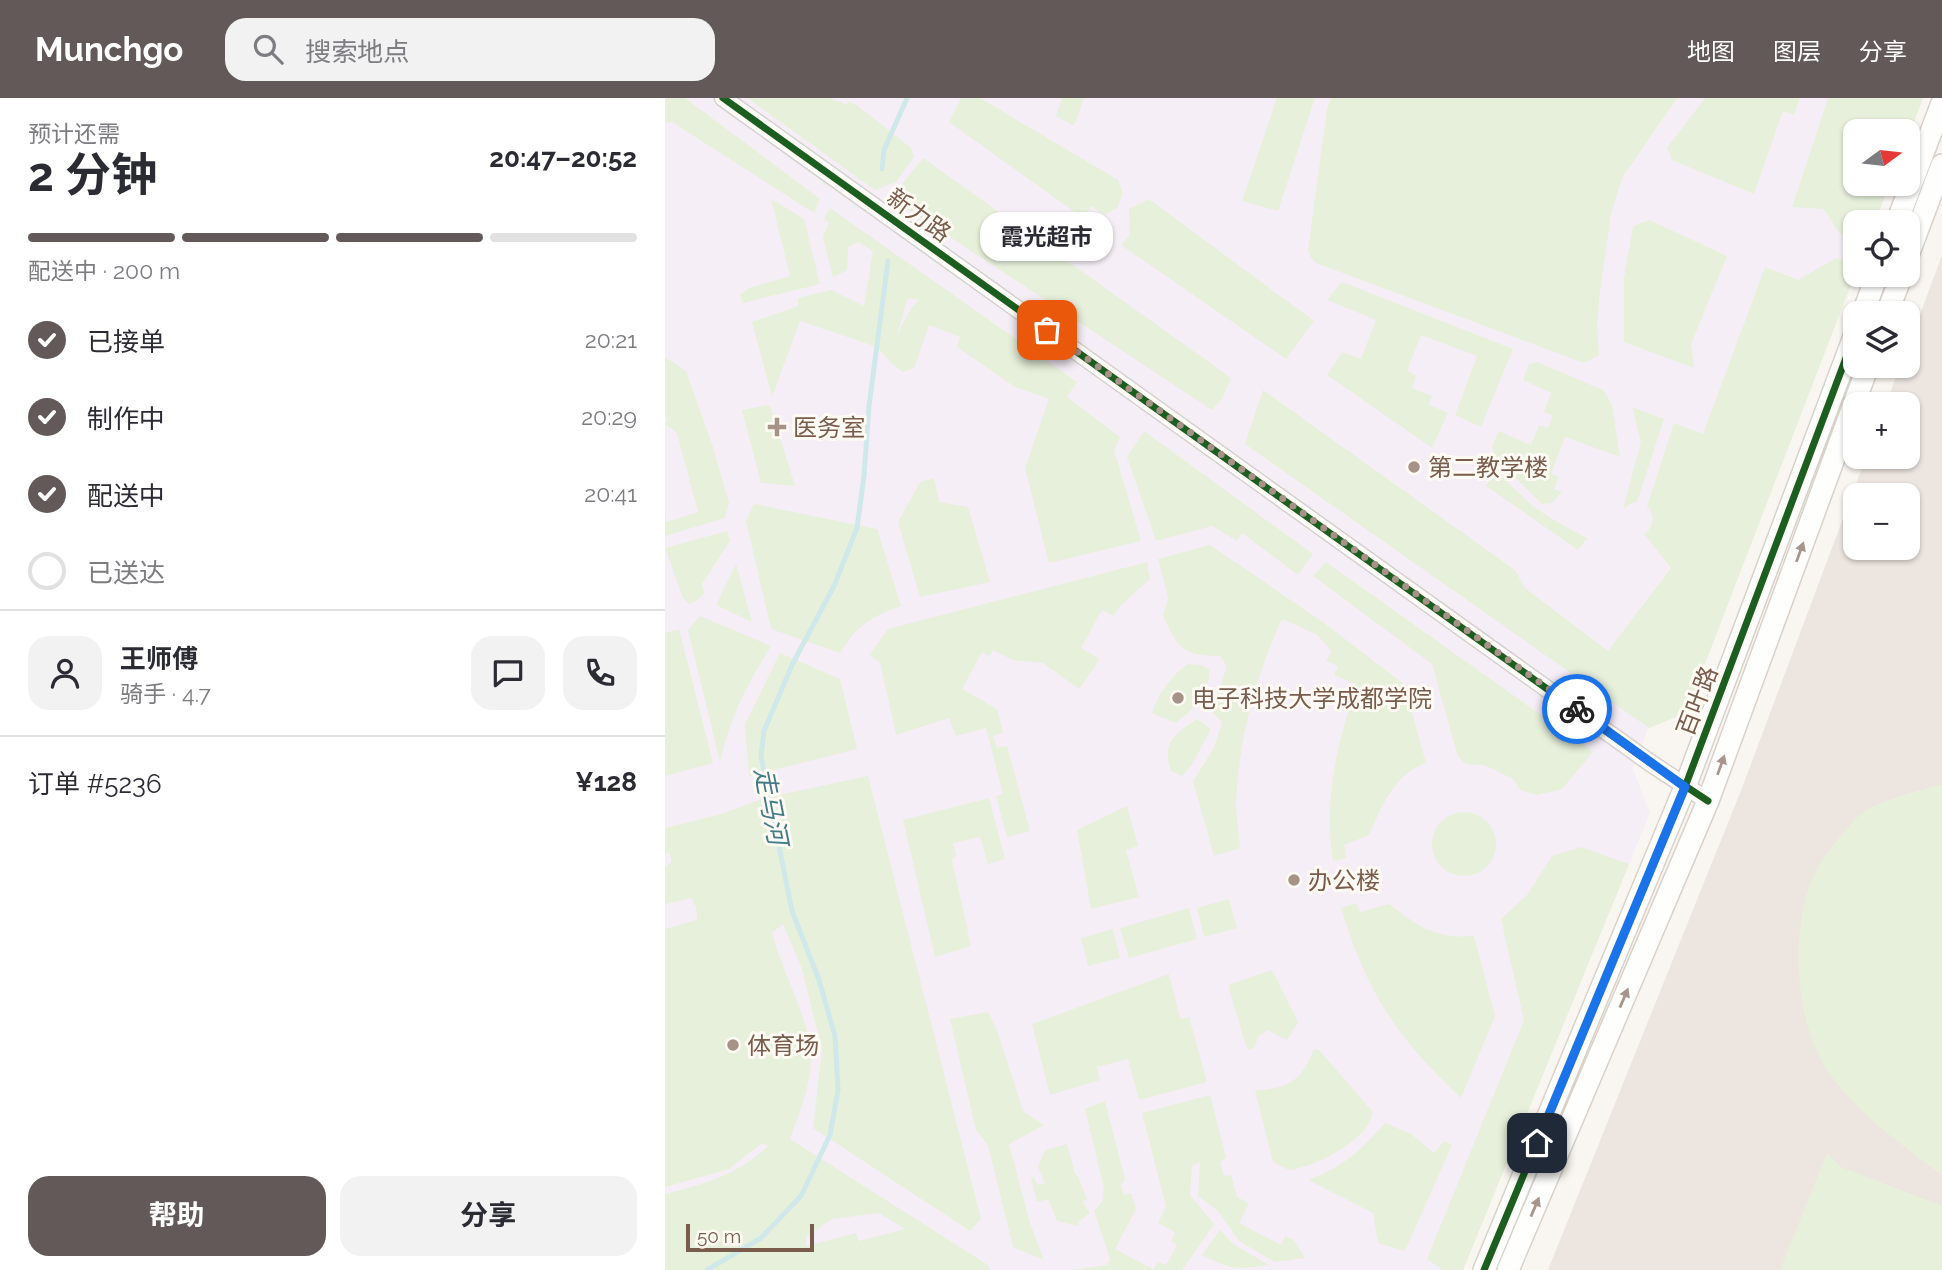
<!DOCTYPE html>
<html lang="zh">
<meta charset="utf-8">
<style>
:root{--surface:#fff;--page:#f2f2f3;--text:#2b2b33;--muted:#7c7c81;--line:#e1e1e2;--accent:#625958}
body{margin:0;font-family:Raleway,"Noto Sans SC",sans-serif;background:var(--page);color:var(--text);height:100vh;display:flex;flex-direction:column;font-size:26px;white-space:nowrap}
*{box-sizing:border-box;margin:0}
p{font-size:23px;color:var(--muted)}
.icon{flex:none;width:38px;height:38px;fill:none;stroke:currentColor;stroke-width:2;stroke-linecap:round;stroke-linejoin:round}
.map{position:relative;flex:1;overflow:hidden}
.sheet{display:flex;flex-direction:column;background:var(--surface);width:665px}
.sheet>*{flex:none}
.needle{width:46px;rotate:75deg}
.fabs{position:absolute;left:1178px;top:21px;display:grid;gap:14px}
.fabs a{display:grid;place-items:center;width:77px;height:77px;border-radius:14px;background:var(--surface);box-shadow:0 2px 5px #0004;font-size:35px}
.scale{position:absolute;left:21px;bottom:18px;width:128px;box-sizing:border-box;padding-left:7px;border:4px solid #7a5c4d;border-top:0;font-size:19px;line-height:24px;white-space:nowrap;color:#7a5c4d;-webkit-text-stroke:5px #fffaf3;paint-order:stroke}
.pin{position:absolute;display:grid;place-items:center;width:60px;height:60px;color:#fff;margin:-30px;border-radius:14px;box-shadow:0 4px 10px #0006}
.courier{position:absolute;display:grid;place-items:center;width:70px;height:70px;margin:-35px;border:5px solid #1a73e8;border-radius:50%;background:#fff;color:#222;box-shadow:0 2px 9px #0007}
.bubble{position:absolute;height:49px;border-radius:21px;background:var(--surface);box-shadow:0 2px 5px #0004;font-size:23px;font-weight:700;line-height:49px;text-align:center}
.head em{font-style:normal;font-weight:700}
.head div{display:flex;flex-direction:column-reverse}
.head{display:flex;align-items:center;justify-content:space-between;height:119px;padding:0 28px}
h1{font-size:46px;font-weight:700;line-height:52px}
.bar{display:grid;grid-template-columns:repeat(4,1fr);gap:10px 7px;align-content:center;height:84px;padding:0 28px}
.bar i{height:9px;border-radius:5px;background:var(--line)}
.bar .selected{background:var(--accent)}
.bar p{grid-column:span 4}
.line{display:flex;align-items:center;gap:18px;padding:0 28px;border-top:2px solid var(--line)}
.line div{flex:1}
.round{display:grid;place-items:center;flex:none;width:74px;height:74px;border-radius:21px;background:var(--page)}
ol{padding:0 28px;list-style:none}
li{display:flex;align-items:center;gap:21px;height:77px}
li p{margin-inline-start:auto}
li .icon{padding:7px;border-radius:50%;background:var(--accent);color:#fff;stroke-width:4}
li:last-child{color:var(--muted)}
li i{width:38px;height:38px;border:4px solid var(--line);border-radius:50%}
.cta{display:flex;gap:14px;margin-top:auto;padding:14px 28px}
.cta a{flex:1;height:80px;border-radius:21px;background:var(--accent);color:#fff;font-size:28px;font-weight:700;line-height:80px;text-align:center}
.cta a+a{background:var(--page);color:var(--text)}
header{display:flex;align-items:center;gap:42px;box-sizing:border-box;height:98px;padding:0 35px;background:var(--accent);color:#fff}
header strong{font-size:33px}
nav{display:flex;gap:38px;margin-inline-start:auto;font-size:24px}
.search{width:490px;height:63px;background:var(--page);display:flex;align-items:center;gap:18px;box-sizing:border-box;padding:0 24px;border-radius:21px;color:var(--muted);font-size:26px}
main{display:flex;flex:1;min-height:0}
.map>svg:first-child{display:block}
.industrial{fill:#ede5e0;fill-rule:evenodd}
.education{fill:#f6eef6}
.green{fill:#e7f0db;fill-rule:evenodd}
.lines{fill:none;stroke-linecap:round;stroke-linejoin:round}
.stream{stroke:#d0e8ea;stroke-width:5}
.street-casing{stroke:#d7d1cb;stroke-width:19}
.secondary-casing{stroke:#d9d2cb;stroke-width:24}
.street{stroke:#fefefd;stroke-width:16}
.secondary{stroke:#fefefd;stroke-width:21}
.cycleway-casing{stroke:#fffaf3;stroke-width:11}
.cycleway{stroke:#1b5e20;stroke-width:7}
.oneway{fill:#a8958b}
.done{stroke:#a69286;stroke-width:7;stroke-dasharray:0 12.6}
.route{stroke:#1a73e8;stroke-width:9}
.poi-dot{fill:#a69286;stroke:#fffaf3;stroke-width:2.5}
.labels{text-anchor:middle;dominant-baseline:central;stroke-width:6;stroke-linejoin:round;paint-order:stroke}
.street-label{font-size:24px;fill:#7a5c4d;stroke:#fffaf3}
.poi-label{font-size:24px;fill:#7a5c4d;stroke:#fffaf3;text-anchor:start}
.water-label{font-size:26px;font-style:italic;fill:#437c86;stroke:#fffaf3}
</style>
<header>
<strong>Munchgo</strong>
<div class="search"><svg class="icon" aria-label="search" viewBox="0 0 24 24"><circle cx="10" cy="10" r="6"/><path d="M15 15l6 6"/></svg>搜索地点</div>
<nav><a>地图</a><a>图层</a><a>分享</a></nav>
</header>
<main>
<section class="sheet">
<div class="head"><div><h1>2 分钟</h1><p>预计还需</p></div><em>20:47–20:52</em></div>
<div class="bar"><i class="selected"></i><i class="selected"></i><i class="selected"></i><i></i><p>配送中 · 200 m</p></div>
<ol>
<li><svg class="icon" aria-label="check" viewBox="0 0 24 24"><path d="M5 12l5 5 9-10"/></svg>已接单<p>20:21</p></li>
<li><svg class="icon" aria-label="check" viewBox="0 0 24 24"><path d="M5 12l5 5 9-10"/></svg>制作中<p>20:29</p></li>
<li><svg class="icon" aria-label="check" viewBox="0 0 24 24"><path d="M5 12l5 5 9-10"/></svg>配送中<p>20:41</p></li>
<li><i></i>已送达</li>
</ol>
<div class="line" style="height:126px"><a class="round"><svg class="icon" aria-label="person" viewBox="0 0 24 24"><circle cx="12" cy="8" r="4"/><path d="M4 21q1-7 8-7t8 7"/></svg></a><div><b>王师傅</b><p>骑手 · 4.7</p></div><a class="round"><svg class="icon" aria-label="chat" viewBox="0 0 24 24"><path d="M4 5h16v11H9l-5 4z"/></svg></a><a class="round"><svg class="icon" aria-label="phone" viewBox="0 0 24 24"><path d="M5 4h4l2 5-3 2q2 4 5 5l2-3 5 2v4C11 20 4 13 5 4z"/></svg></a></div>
<div class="line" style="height:91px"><div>订单 #5236</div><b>¥128</b></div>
<div class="cta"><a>帮助</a><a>分享</a></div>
</section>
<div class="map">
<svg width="1277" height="1172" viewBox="0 0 1277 1172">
<rect width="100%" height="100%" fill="#f9f5f0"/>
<!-- industrial -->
<path class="industrial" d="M1277 157V1172H883L1077 690 1201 359H1242V306H1221L1235 268H1242L1243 249ZM1190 397H1242V450H1190Z"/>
<!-- education -->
<path class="education" d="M0 0H1258L1243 40 1242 33H1190V86H1225L1210 124H1190V176L1021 615 983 630 968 671 985 715 798 1172H0Z"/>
<!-- green -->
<path class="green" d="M0 0H20L155 101 149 115 7 24 0 25Z
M82 0H165L182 7 183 3 193 8 246 50 249 59 231 84 210 92Z
M296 0H315L453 82 458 95 452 110 439 117 426 108 418 120 284 24Z
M397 0H419L409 28 391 18Z
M612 0H650L613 113 577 103Z
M666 0H1012L957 80 946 116 935 194 932 226 934 257 919 265 651 165 646 160 643 152 662 11Z
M1040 0H1135L1129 17 1118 13 1089 96 1007 62 1002 50Z
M1163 0H1258L1243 40 1242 33H1190V86H1225L1210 124H1190V141L1173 134 1159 111 1127 109Z
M258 60 566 280 558 299 547 312 226 100Z
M106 101 139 121 155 186 78 205 75 197 84 190 125 178Z
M484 101 649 223 621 261 456 147 465 137 464 111Z
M165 110 412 284 402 299 455 339 449 352 476 443 384 465 360 370 384 301 350 289 292 249 295 239 264 227 249 270 238 274 227 266 212 249 135 223 107 299 87 224 133 208V200L166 192 199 208 208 153 193 144 183 149 182 172 168 179 158 139 164 125 159 121ZM243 200 254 202 247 209 232 236Z
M984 122 1062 158 1026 246 1029 270 959 244V180L968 128Z
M1171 160 1190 167V176L1021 615 984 630 580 346 598 292 850 472 860 490 943 553 1006 470 979 436C989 429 991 418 982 408L1009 325 1038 336 1100 169 1133 182Z
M677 184 848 251 816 329 790 317 812 258 756 237 742 273 751 277 747 290 767 298 764 307 783 315 767 350 662 277 677 254 696 261 711 222 662 202Z
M0 259 21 273 48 349 64 405 60 420 0 438V419L2 424 33 414 12 335 0 326 3 320 0 318Z
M872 264 938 292 947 307 955 359 900 339 886 376 894 379 889 391 897 394 887 405 877 406 850 379 833 370 827 348 834 333 866 347 874 327 883 330 888 318 879 314 886 295 858 282 864 266Z
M102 307 106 310 130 388 96 385 77 312Z
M967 309 999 321 972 404 967 405 958 411 976 344Z
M479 333 648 456 633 477 577 435 572 443 547 428 491 443 462 359Z
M830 374C844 384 855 397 868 408 885 421 904 430 922 440L913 452 821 388Z
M269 380 274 404 303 409 325 484 255 499 233 424 255 384Z
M89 406 212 431 236 508C206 519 192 527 175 555L106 531 81 423Z
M62 433 65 443 37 486 39 495 33 502 24 506 18 500 0 450Z
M545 447 655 522 739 586 761 665C729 676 717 708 704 737L679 747 681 760 668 763C659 703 671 643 693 587L669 577 673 568 661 563 667 553 651 536 617 521C591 577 573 643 571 706 571 720 574 736 575 750L549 758 528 683 549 650 557 624 544 611 555 590 562 568 555 558C517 557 514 552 498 518L503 500 493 461Z
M482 464 485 481 454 509 449 518 437 512 416 550 435 561 414 591 378 565 348 562 328 552 324 558 317 554 297 591 332 611 338 634 328 638 332 650 342 648 365 733 342 739 331 698 338 696 321 630 291 638 284 620 231 637 215 564 204 557 223 531Z
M661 464 928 654 897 691 872 697 855 692 848 681 828 671 819 667 801 666 793 659 767 566 648 478Z
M71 466 87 524 51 507Z
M35 518 106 548C82 587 65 619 55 664L23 532Z
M14 531 48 665 0 678V535Z
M115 555 175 581 192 651 84 678 80 626Z
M523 566 536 567 544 571C546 594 528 613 510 625L487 615C493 597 507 576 523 566Z
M532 621 546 631 526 668 517 678 506 673C496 645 510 635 532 621Z
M203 678 316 1121 305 1133 148 1030 157 952 137 871 118 826 107 835C117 873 138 908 145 947 150 979 135 1012 125 1041L323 1167 325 1172H0V1096C41 1085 71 1078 103 1048L97 1045 64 1071 0 1089V831L32 822 31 807H29L27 800 0 806V769L7 764 4 754 0 756V730L56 716 99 700ZM214 1115 240 1131 194 1143 191 1135 141 1148V1139L167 1121Z
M1277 687V1077C1237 1047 1196 1018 1166 978 1130 929 1125 838 1146 783 1153 766 1167 748 1179 734 1185 728 1190 720 1197 715 1212 703 1257 691 1277 687Z
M324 700 340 761 323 766 315 739 288 745 291 757 287 762 306 848 270 859 238 722Z
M462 708 473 748 461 752 474 799 426 811 412 732Z
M767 746a32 32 0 1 1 64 0a32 32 0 1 1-64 0Z
M916 749 964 766 798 1172H778L762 1161 859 922 836 821 863 796 887 758Z
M564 801 572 830 539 839 532 810Z
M691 805 695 814 724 806C754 829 770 841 809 838L830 918 796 1000C732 940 702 895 676 810Z
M524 810 532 841 464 860 455 830Z
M448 831 455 860 423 868 416 840Z
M607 872 633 924 622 942 602 932 593 939 590 949 584 952 581 948 563 887Z
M504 876 515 921 524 919 542 984 474 1002 463 961 432 969 435 982 385 997 367 926Z
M323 914 333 935 358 1013 379 1027 344 1046 365 1125 379 1162 348 1149 323 1047 311 1032 285 921Z
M649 951 654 952 707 1013C708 1040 648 1070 624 1072L608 1064 590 993C626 989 635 984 649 951Z
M545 997 561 1059 555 1064 559 1078 566 1077 572 1099 584 1105 574 1125 616 1147 620 1138 629 1142 640 1160 610 1164 574 1143 553 1113 533 1098 535 1064 527 1068 525 1097 549 1126 517 1172H406L442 1167 445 1161 429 1113 437 1104 439 1091 420 1011 440 1003 460 1081 456 1087 459 1097 466 1095 471 1111 450 1151 488 1171 493 1164 501 1167 512 1147 506 1143 510 1134 493 1125 501 1109 477 1015Z
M720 1025 746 1036 769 1055 779 1043 787 1047 740 1153 713 1145 708 1115 643 1082C680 1068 694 1054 720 1025Z
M402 1046 410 1076 413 1078 422 1102 417 1103 425 1115 414 1123V1128L392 1123 383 1101 372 1104 366 1080 369 1079 372 1087 380 1085 373 1069 380 1052Z
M1162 1055 1176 1069 1277 1108V1172H1115Z
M555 1132 568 1146 604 1167C570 1172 568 1172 537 1157Z"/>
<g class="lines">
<!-- stream -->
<path class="stream" d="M217 71 219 52 242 0
M42 1172 96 1140 136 1098 165 1037 173 992 170 938 154 882 127 813 96 658 99 633 127 567 169 488 192 430 199 378 204 308 223 163"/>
<defs>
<path id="street" d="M58 0 984 664 1043 703"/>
<path id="secondary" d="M1232 124 1277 5
M1242 160 1277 67
M1198 215 1212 177
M1222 215 1237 177
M819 1172 1020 689 1190 236
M843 1172 1043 703 1203 268"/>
</defs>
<!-- street casing -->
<use href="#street" class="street-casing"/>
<!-- secondary casing -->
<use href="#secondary" class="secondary-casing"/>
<!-- street -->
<use href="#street" class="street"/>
<!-- secondary -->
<use href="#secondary" class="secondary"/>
<defs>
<path id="cycleway" d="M58 0 984 664 1043 703
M819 1172 1020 689 1190 236"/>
</defs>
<!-- cycleway casing -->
<use href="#cycleway" class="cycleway-casing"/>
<!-- cycleway -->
<use href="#cycleway" class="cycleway"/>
</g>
<!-- one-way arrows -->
<defs><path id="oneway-solid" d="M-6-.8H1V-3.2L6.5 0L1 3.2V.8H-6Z" transform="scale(1.75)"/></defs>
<g class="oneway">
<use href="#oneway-solid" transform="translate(1135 454) rotate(-70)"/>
<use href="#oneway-solid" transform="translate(1056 667) rotate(-70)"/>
<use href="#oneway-solid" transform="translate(959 900) rotate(-67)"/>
<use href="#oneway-solid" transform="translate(870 1109) rotate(-67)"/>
</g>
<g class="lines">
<!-- done -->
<path class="done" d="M382 232 912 611"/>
<!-- route -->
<path class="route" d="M872 1045 1020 689 912 611"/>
</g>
<!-- markers -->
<g class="poi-dot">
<path d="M108.5 318.5h7v7h7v7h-7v7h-7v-7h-7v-7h7z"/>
<circle cx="749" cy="369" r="7"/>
<circle cx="513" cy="600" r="7"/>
<circle cx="629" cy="782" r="7"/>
<circle cx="68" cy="947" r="7"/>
</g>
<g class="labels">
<!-- street labels -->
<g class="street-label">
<text transform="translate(254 117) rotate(36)">新力路</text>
<text transform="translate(1032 603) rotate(-69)">百叶路</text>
</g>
<!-- poi labels -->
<g class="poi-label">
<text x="128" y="329">医务室</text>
<text x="763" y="369">第二教学楼</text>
<text x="527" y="600">电子科技大学成都学院</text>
<text x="643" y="782">办公楼</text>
<text x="82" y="947">体育场</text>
</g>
<!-- water labels -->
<g class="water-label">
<text transform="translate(106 708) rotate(79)">走马河</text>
</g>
</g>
</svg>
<div class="fabs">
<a><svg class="needle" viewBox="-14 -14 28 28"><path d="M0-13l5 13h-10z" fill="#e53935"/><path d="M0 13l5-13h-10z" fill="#7c7c81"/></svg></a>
<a><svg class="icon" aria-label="locate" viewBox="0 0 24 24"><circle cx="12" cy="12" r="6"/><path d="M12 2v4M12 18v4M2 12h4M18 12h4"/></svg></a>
<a><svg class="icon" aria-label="layers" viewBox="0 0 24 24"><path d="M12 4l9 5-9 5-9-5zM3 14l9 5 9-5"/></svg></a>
<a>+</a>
<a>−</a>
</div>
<div class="scale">50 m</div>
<div class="pin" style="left:382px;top:232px;background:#ea580c"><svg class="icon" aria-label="bag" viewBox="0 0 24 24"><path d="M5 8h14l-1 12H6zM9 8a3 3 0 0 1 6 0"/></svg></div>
<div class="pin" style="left:872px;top:1045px;background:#1f2937"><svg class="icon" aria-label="home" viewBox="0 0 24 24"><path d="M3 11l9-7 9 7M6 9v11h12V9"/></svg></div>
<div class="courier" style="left:912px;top:611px"><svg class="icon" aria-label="bike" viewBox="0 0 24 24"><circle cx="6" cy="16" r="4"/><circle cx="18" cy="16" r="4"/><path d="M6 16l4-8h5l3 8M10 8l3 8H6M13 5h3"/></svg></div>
<div class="bubble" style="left:315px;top:114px;width:133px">霞光超市</div>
</div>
</main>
